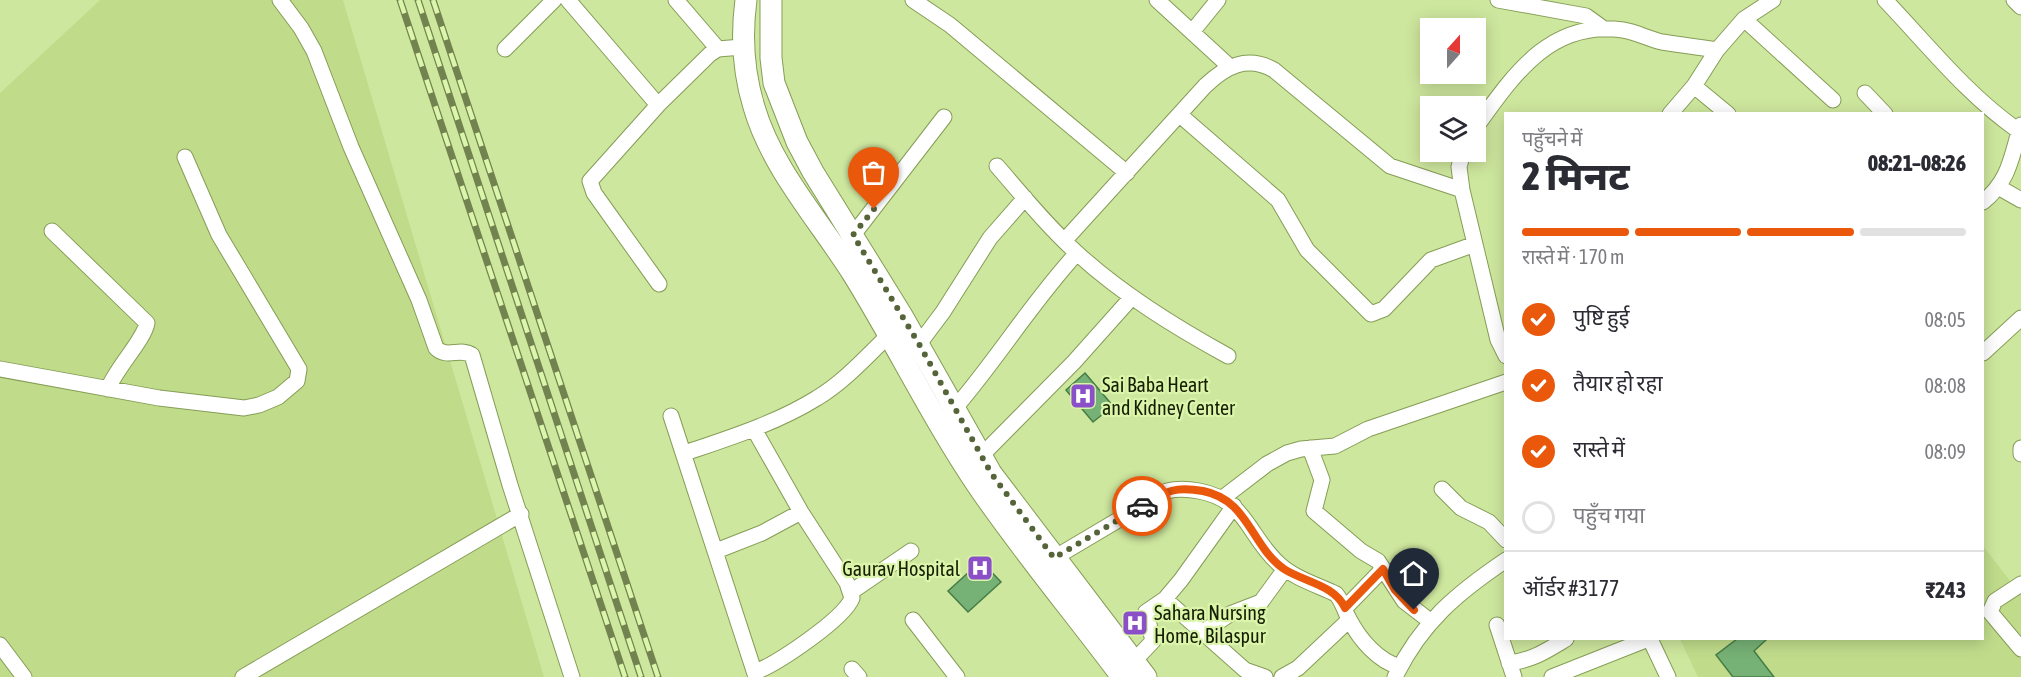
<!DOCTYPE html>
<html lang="hi">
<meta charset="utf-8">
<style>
:root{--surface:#fff;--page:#f2f2f3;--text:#2b2b33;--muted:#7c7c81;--line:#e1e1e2;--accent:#ea580c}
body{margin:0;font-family:"Asap Condensed","Noto Sans Devanagari",sans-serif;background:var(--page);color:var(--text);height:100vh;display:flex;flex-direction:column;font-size:22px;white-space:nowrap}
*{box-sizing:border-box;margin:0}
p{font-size:20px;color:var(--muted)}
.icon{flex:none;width:33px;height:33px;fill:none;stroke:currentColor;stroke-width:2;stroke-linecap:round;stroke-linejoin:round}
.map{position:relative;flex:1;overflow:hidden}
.details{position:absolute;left:1504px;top:112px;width:480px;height:528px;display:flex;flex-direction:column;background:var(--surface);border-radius:0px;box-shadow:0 3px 15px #0003}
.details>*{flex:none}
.needle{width:39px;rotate:21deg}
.controls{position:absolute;left:1420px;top:18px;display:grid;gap:12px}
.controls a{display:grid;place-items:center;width:66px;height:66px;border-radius:0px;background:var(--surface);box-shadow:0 3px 15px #0003;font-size:30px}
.pin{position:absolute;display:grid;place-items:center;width:51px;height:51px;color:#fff;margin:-62px -26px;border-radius:50% 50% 50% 0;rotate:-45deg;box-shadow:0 0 6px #0007}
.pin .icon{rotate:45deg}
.courier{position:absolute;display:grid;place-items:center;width:60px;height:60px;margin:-30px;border:4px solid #ea580c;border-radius:50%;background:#fff;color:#222;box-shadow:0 2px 8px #0007}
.headline em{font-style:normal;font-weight:800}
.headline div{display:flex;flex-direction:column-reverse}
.headline{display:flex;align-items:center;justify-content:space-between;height:102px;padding:0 18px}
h1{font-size:39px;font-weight:800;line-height:45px}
.bar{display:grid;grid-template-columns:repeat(4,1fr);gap:9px 6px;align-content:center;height:72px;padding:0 18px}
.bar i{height:8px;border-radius:4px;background:var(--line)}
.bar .active{background:var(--accent)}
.bar p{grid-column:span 4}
.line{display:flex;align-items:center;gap:15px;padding:0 18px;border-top:2px solid var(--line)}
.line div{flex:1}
ol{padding:0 18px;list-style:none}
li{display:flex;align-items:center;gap:18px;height:66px}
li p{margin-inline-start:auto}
li .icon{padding:6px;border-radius:50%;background:var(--accent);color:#fff;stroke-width:4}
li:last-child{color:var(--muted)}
li i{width:33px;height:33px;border:3px solid var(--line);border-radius:50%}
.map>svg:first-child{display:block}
.built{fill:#c0dc8b}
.building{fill:#76b175;stroke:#477c47;stroke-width:1.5}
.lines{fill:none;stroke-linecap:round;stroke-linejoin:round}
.street-casing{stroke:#859d56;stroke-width:17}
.secondary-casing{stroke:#859d56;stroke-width:23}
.street{stroke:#fff;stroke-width:15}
.secondary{stroke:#fff;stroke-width:21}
.rail-casing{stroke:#728350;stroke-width:7}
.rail{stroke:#dbf5ab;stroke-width:4.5;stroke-dasharray:14;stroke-linecap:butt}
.done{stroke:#566439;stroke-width:6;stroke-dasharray:0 10.8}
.route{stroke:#ea580c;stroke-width:8}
.labels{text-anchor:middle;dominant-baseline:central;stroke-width:4.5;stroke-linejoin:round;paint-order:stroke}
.poi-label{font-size:20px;fill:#161e02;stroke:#dbf5ab;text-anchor:start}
</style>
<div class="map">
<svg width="2021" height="677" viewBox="0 0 2021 677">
<rect width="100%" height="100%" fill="#cee79e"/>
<!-- built -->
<path class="built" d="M100 0H343L544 677H0V93Z
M1983 546 2021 595V677H1698L1680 639H1983Z"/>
<!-- building -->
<path class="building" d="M1085 373 1113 406 1093 422 1066 390Z
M981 561 1001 582 968 612 948 591Z
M1737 639H1767L1754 651 1774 677H1733L1716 655Z"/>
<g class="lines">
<defs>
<path id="street" d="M280 0 301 28 314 51 351 147 419 300 436 348C447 359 460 347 472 355L510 485 572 677
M568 0 658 105
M676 0 718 49
M913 0 950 25 1127 173
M1157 0 1229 66
M1498 0 1586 16 1604 29
M1885 0C1928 45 1968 96 2019 131
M2014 0 2021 7
M1744 19 1833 100
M1192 32 1218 0
M505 49 554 0
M1694 86 1728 114
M1865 93 1885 114
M1670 114 1694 86 1717 50 1744 19 1773 0
M1180 115 1278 200 1307 250 1371 314 1384 309 1431 260 1475 244
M1476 127C1513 76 1550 19 1623 30 1636 32 1649 39 1662 42 1680 45 1699 47 1717 50
M1463 152 1459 167 1462 190 1498 340 1506 356
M997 166C1023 196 1049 228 1078 254 1123 295 1175 327 1228 356
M2000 188 2021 200
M1983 202C2010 180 2011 157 2021 125
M52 231 147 323C144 340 116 368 108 389
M853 235 944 117
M1065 240 1205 86C1226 66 1247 55 1274 70L1390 166 1462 190
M659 284 594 193 590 181 658 105 710 54 718 49 742 47
M919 344 943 312 990 238 1025 198
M1983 353 2021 318
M0 369 159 398 244 408 259 405 278 397 297 381 299 369 219 235 185 157
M955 408C998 358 1032 302 1077 253
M671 416 756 677
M754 429 801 512 847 583 852 598C844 619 777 664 755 672
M1310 448 1322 480 1314 511 1361 551 1378 561 1404 601 1430 621
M2021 448V454
M685 453C729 438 777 423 817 398 844 382 867 356 890 334
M981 456 1074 362 1132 297
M1442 489 1461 508 1489 522 1506 540
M1224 497 1267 464 1287 453 1301 449 1335 446 1368 429 1506 382
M716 551 762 533 801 512
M1054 558 1167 491C1179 488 1188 489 1199 491 1247 500 1247 535 1279 564 1294 578 1317 585 1336 594 1343 602 1344 610 1349 619 1360 640 1378 661 1400 667
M2021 584 1995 601 1990 612 2021 649
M851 592 911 551
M1165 599 1245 670 1265 677
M1345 608 1383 569
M913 620 957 677
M1497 625 1514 677
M1203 632 1230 614 1261 602 1285 569
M1650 639 1668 677
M0 645 24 677
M1134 661 1153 641 1146 612 1165 599 1181 580 1234 506
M1509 663C1533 660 1546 651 1566 639
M852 669 859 677
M243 677 521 514
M1282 677 1298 668 1349 620
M1395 677C1421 623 1457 593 1506 560
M1552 677 1648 639"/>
<path id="secondary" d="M746 0C741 37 743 71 754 107 772 169 819 220 853 274 897 345 933 420 980 489 1024 553 1075 614 1122 677
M771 0V58L774 83 797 142 813 172 901 314 991 473 1146 677"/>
</defs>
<!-- street casing -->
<use href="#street" class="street-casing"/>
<!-- secondary casing -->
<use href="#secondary" class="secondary-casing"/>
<!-- street -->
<use href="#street" class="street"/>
<!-- secondary -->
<use href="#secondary" class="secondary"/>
<defs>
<path id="rail" d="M400 0 625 677
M418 0 641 677
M433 0 658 677"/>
</defs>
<!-- rail casing -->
<use href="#rail" class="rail-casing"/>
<!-- rail -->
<use href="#rail" class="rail"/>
</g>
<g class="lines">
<!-- done -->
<path class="done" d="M874 209 853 235 919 344 991 473 1054 558 1142 506"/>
<!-- route -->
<path class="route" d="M1142 506C1167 491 1174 486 1203 491 1249 500 1250 545 1284 569 1304 582 1335 585 1345 608L1383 569 1395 590 1414 610"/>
</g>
<!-- icons -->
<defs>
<symbol id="hospital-square" viewBox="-11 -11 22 22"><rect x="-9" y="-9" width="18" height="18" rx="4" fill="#8b50c7" stroke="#dbf5ab"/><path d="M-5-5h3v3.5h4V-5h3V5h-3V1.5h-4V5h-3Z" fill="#fff"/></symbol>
</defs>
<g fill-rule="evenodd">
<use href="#hospital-square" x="1068" y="381" width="30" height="30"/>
<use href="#hospital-square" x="965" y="553" width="30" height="30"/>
<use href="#hospital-square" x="1120" y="608" width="30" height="30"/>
</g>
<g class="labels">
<!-- poi labels -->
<g class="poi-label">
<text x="1102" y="384">Sai Baba Heart<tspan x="1102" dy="23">and Kidney Center</tspan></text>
<text x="960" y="568" text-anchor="end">Gaurav Hospital</text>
<text x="1154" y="612">Sahara Nursing<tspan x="1154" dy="23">Home, Bilaspur</tspan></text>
</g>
</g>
</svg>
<div class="controls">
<a><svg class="needle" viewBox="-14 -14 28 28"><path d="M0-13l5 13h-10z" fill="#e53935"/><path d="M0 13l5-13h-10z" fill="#7c7c81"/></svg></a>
<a><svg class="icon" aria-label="layers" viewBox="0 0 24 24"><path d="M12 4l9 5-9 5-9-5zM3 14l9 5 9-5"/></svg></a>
</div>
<div class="pin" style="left:874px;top:209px;background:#ea580c"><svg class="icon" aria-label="bag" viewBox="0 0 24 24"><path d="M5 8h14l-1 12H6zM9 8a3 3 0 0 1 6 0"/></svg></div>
<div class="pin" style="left:1414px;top:610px;background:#1f2937"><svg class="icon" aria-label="home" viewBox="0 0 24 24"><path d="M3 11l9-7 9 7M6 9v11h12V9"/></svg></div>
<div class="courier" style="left:1142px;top:506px"><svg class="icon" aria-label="car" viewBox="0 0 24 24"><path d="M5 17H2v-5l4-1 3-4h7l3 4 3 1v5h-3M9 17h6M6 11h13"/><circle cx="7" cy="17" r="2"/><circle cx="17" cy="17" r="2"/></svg></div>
<section class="details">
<div class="headline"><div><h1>2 मिनट</h1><p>पहुँचने में</p></div><em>08:21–08:26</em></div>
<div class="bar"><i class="active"></i><i class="active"></i><i class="active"></i><i></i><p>रास्ते में · 170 m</p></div>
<ol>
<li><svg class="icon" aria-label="check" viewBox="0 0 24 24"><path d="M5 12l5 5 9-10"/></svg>पुष्टि हुई<p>08:05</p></li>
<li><svg class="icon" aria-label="check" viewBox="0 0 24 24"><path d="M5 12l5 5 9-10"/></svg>तैयार हो रहा<p>08:08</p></li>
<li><svg class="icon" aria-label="check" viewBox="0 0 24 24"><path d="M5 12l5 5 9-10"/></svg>रास्ते में<p>08:09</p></li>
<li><i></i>पहुँच गया</li>
</ol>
<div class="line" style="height:78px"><div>ऑर्डर #3177</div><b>₹243</b></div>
</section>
</div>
